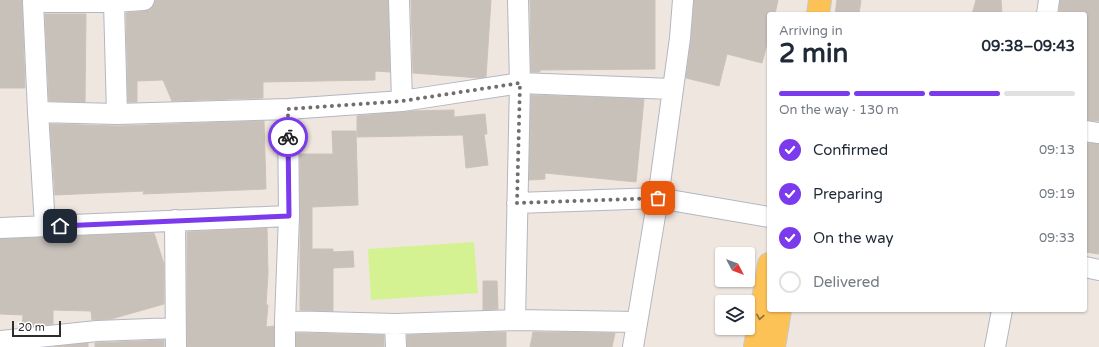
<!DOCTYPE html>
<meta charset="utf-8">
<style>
:root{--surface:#fff;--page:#f2f2f3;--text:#1f2937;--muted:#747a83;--line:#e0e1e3;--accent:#7c3aed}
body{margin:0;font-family:"Varela Round",sans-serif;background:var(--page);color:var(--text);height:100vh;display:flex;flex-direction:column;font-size:15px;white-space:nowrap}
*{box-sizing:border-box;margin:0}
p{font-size:13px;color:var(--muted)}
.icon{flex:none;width:22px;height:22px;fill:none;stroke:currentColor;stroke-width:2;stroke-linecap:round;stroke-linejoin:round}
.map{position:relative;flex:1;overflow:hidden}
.side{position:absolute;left:767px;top:12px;width:320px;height:300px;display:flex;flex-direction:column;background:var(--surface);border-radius:4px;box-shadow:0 1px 3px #0004}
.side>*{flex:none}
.needle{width:26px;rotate:131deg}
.tools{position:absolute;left:715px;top:247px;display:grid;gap:8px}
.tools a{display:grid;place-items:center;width:40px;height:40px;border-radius:4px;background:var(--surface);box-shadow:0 1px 3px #0004;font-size:20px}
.scale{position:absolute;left:12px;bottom:10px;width:49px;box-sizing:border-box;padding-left:4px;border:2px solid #2d2d2d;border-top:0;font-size:11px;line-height:14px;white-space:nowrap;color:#2d2d2d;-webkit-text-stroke:3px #fff;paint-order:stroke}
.pin{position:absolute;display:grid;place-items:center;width:34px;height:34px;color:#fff;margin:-17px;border-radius:8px;box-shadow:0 2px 6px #0006}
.courier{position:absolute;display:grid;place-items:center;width:40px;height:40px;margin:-20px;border:3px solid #7c3aed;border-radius:50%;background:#fff;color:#222;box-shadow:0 1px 5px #0007}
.summary em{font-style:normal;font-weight:700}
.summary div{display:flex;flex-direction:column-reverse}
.summary{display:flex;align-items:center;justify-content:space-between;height:68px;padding:0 12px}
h1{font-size:26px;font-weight:700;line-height:30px}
.bar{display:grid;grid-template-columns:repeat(4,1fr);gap:6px 4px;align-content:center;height:48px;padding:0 12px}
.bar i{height:5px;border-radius:3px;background:var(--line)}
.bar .selected{background:var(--accent)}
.bar p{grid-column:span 4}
ol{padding:0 12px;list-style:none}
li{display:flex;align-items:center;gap:12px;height:44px}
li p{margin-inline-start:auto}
li .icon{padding:4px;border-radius:50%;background:var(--accent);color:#fff;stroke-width:4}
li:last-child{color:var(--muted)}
li i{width:22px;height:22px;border:2px solid var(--line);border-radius:50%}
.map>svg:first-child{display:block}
.pitch{fill:#d5f292}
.building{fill:#c8c1ba;stroke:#ccc2b7}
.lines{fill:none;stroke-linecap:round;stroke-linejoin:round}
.minor-casing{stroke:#b2b7c2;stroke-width:22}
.major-casing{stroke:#c8c8c8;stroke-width:24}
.minor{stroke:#fff;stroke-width:20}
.major{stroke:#fdc256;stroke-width:22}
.oneway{stroke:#8b703f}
.done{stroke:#716e6b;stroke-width:4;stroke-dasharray:0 7.2}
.route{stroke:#7c3aed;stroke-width:5}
</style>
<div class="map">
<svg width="1099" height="347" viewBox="0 0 1099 347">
<rect width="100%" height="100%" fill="#efe6df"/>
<!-- pitch -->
<path class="pitch" d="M474 242 478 293 371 300 368 249Z"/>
<!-- building -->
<path class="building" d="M0 0H22L25 88H0Z
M155 0H388L390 72 375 71V80L263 82V98L172 101 163 80 137 81V102H128L126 13 145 11 150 10 154 5Z
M411 0H491L486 77 479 78 413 73Z
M530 0H655V69L540 70V72H531Z
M694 0H778L775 14H769V37L762 63 727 54 719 86 686 78 691 40Z
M837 0H861L859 14H835Z
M976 0H1001L1002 14H972Z
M1060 0H1099V121L1085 120V14H1059Z
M45 14H86L85 102 49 101Z
M531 95 644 99 636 182 545 173V179L529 180Z
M454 110V117L485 114 487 134H484L488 165 466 168 463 135 357 137V116L410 111Z
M264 121 266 189 143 194 144 191 55 195 50 124 117 126Z
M332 131H356L358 205 312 207V249H333V252L353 251 354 267 333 268V311L300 310V154H333Z
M1085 143 1099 144V254L1085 252Z
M267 228 268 273 266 305H268L266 327 274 326V347H187V232Z
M154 233 164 264V304L111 319 92 320 91 311 53 310V324L22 327 23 315 0 314V239Z
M483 281H497L498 309 483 310Z
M506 332V347H407V335Z
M533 332 615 333 612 347H530Z
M296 333 384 335V347H296Z
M164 340V347H95V343Z
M88 343V347H54Z"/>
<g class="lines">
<defs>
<path id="minor" d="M114 2 117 114
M1047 14 1049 0
M402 101 520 83 672 89
M288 109 289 216
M38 112 33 2H114L144 0
M1085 131 1099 133
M517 203 658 198 769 217
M175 220 176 347
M45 226 38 112 117 114 288 109 402 101 399 0
M0 228 289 216 285 321V347
M1085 267 1099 270
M515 320 637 322
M285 321 395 324
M0 341 97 331 176 328
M396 347 395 324 515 320 520 83 518 0
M633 347 658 198 680 38 683 0
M995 347 1002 310"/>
<path id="major" d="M818 14 820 0
M755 347 769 264
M774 347 780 310"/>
</defs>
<!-- minor casing -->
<use href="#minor" class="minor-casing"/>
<!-- major casing -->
<use href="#major" class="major-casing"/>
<!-- minor -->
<use href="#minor" class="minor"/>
<!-- major -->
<use href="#major" class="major"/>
</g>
<!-- one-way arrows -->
<defs><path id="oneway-chevron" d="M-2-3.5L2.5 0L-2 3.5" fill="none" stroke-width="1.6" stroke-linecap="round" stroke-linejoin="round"/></defs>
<use class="oneway" href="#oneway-chevron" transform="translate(760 317) rotate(100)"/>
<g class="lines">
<!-- done -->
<path class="done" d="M288 137V109L402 101 520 83 517 203 658 198"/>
<!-- route -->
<path class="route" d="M60 226 289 216 288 137"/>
</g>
</svg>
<div class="tools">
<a><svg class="needle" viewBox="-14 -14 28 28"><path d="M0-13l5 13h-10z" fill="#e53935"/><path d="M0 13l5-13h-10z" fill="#747a83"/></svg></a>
<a><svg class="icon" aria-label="layers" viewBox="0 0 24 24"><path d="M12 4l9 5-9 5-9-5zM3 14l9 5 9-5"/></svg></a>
</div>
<div class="scale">20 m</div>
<div class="pin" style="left:658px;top:198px;background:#ea580c"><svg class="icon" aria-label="bag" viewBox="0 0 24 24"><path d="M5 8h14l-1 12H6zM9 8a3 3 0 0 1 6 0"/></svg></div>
<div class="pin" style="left:60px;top:226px;background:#1f2937"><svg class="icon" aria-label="home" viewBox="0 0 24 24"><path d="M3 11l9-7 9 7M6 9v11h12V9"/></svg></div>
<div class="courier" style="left:288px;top:137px"><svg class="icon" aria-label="bike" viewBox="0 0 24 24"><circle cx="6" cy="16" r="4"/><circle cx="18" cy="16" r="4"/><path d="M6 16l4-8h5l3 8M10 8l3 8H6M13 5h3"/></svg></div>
<section class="side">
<div class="summary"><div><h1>2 min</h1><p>Arriving in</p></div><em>09:38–09:43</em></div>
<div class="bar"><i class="selected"></i><i class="selected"></i><i class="selected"></i><i></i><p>On the way · 130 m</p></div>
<ol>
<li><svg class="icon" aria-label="check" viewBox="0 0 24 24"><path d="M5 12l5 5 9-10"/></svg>Confirmed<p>09:13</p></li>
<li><svg class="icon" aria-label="check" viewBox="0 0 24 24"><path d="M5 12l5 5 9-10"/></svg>Preparing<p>09:19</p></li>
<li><svg class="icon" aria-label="check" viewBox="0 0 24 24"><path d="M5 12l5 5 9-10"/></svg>On the way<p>09:33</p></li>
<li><i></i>Delivered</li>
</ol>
</section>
</div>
